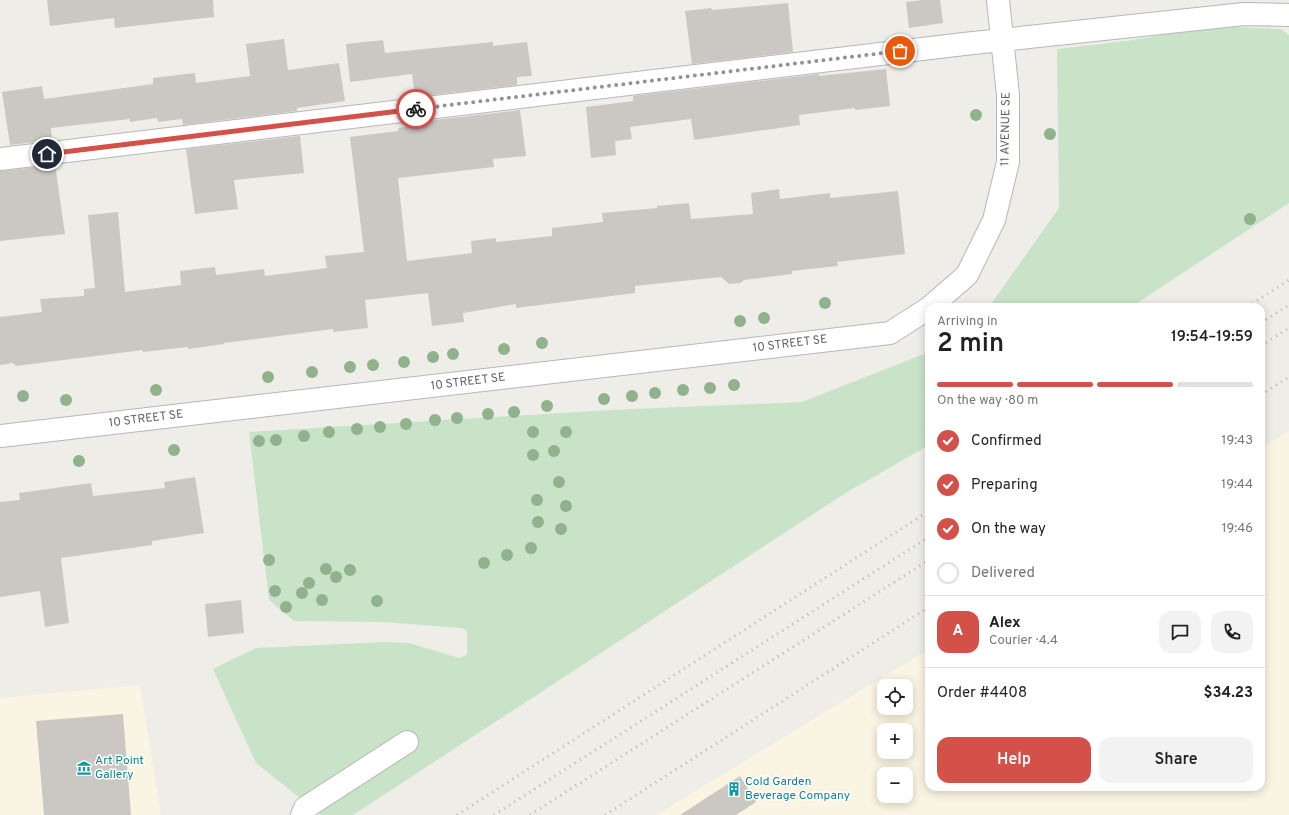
<!DOCTYPE html>
<meta charset="utf-8">
<style>
:root{--surface:#fff;--page:#f2f2f2;--text:#222;--muted:#767676;--line:#e0e0e0;--accent:#d45149}
body{margin:0;font-family:Overpass,sans-serif;background:var(--page);color:var(--text);height:100vh;display:flex;flex-direction:column;font-size:15px;white-space:nowrap}
*{box-sizing:border-box;margin:0}
p{font-size:13px;color:var(--muted)}
.icon{flex:none;width:22px;height:22px;fill:none;stroke:currentColor;stroke-width:2;stroke-linecap:round;stroke-linejoin:round}
.map{position:relative;flex:1;overflow:hidden}
.panel{position:absolute;left:925px;top:303px;width:340px;height:488px;display:flex;flex-direction:column;background:var(--surface);border-radius:12px;box-shadow:0 2px 10px #0003}
.panel>*{flex:none}
.fabs{position:absolute;left:877px;top:679px;display:grid;gap:8px}
.fabs a{display:grid;place-items:center;width:36px;height:36px;border-radius:8px;background:var(--surface);box-shadow:0 2px 10px #0003;font-size:20px}
.pin{position:absolute;display:grid;place-items:center;width:34px;height:34px;color:#fff;margin:-17px;border:2px solid #fff;border-radius:50%;box-shadow:0 1px 4px #0007}
.courier{position:absolute;display:grid;place-items:center;width:40px;height:40px;margin:-20px;border:3px solid #d45149;border-radius:50%;background:#fff;color:#222;box-shadow:0 1px 5px #0007}
.overview em{font-style:normal;font-weight:600}
.overview div{display:flex;flex-direction:column-reverse}
.overview{display:flex;align-items:center;justify-content:space-between;height:68px;padding:0 12px}
h1{font-size:26px;font-weight:600;line-height:30px}
.bar{display:grid;grid-template-columns:repeat(4,1fr);gap:6px 4px;align-content:center;height:48px;padding:0 12px}
.bar i{height:5px;border-radius:3px;background:var(--line)}
.bar .active{background:var(--accent)}
.bar p{grid-column:span 4}
.line{display:flex;align-items:center;gap:10px;padding:0 12px;border-top:1px solid var(--line)}
.line div{flex:1}
.round{display:grid;place-items:center;flex:none;width:42px;height:42px;border-radius:12px;background:var(--page)}
ol{padding:0 12px;list-style:none}
li{display:flex;align-items:center;gap:12px;height:44px}
li p{margin-inline-start:auto}
li .icon{padding:4px;border-radius:50%;background:var(--accent);color:#fff;stroke-width:4}
li:last-child{color:var(--muted)}
li i{width:22px;height:22px;border:2px solid var(--line);border-radius:50%}
.cta{display:flex;gap:8px;margin-top:auto;padding:8px 12px}
.cta a{flex:1;height:46px;border-radius:12px;background:var(--accent);color:#fff;font-size:16px;font-weight:600;line-height:46px;text-align:center}
.cta a+a{background:var(--page);color:var(--text)}
.map>svg:first-child{display:block}
.commercial{fill:#faf4e2;fill-rule:evenodd}
.green{fill:#c8e3c8}
.building{fill:#cbc8c4}
.lines{fill:none;stroke-linecap:round;stroke-linejoin:round}
.minor-casing{stroke:#b5b7ba;stroke-width:24}
.minor{stroke:#fff;stroke-width:22}
.rail{stroke:#b3b4b4;stroke-width:3;stroke-dasharray:1 5;stroke-linecap:butt}
.tree{fill:#90b28d}
.done{stroke:#919394;stroke-width:4;stroke-dasharray:0 7.2}
.route{stroke:#d45149;stroke-width:5}
.labels{text-anchor:middle;dominant-baseline:central;stroke-width:3;stroke-linejoin:round;paint-order:stroke}
.street-label{font-size:12px;fill:#5f6266;stroke:#fff}
.culture-label{font-size:12px;fill:#0d838f;stroke:#fff;text-anchor:start}
</style>
<div class="map">
<svg width="1289" height="815" viewBox="0 0 1289 815">
<rect width="100%" height="100%" fill="#efede8"/>
<!-- commercial -->
<path class="commercial" d="M1289 431V815H656L929 649V787H1261V448ZM884 686H906V708H884ZM884 730H906V752H884ZM884 774H906V796H884Z
M140 685 161 815H0V698Z"/>
<!-- green -->
<path class="green" d="M1211 26 1281 29 1289 35V203L1131 307H989L1059 208 1057 49 1127 41Z
M929 352V445L844 494 353 815H321L256 763 213 669 256 648 384 642 409 643 459 658 467 655V631L462 628 383 622 294 621 269 600 249 432 610 410 802 402Z"/>
<!-- building -->
<path class="building" d="M47 0H213L214 17 115 28 114 18 50 26Z
M922 0H940L943 23 909 28 906 2Z
M788 3 793 52 692 64 685 11 711 8 712 10Z
M284 39 288 70 339 63 345 101 297 108V111L183 125 182 119 158 122 157 118 130 122V119L51 128 52 140 10 145 2 92 42 86 44 99 153 84V78L195 73 196 83 250 76 246 44Z
M383 40 385 53 493 42V46L527 42 532 76 517 77V85L415 97 412 74 350 82 346 44Z
M886 69 890 106 855 110V108L799 115 800 125 694 140 691 119 630 127 632 139 615 141 616 155 591 158 586 107 633 101V96L819 74V76Z
M520 110 526 156 493 159 494 167 398 178 407 261 472 253 471 241 496 238V242L552 236V228L603 222 602 213 657 208V206L689 203 691 219 753 214 751 193 779 189 780 199 830 193V198L898 191 905 254 837 262 838 266 792 271V274L744 280 741 283 729 284 721 277 635 286V293L516 308V304L463 313 464 322 432 326 428 293 365 300 368 328 334 332 333 329 224 343V344L188 349V347L143 352V350L16 366 13 363 0 365V317L42 312 40 299 84 296V289L95 288 88 215 118 212 125 292 181 285 180 271 215 267 216 275 264 269 265 276 327 268 325 256 364 252 350 137 398 131V128L418 125 417 122Z
M300 136 304 173 234 180 238 209 195 214 186 149Z
M55 165 65 234 0 241V171Z
M195 477 204 533 152 541V545L61 558 69 623 45 627 40 591 0 597V502L20 500 19 493 91 483 93 496 165 488 164 482Z
M241 600 244 633 208 637 205 604Z
M123 714 131 815H44L36 721Z
M740 776 756 802 736 815H680Z"/>
<g class="lines">
<defs>
<path id="minor" d="M0 159 964 44 1244 14 1289 15
M930 307 967 275 994 220 1008 162V95L998 0
M0 436 890 333 929 308
M302 815 305 808 407 742"/>
</defs>
<!-- minor casing -->
<use href="#minor" class="minor-casing"/>
<!-- minor -->
<use href="#minor" class="minor"/>
<!-- rail -->
<path class="rail" d="M1247 307 1289 280
M1261 323 1289 305
M1261 346 1289 328
M1261 395 1289 377
M457 815 929 511
M494 815 929 537
M530 815 929 560
M605 815 929 607"/>
</g>
<!-- trees -->
<g class="tree">
<circle cx="976" cy="115" r="6"/>
<circle cx="1050" cy="134" r="6"/>
<circle cx="1250" cy="219" r="6"/>
<circle cx="825" cy="303" r="6"/>
<circle cx="764" cy="318" r="6"/>
<circle cx="740" cy="321" r="6"/>
<circle cx="542" cy="343" r="6"/>
<circle cx="504" cy="349" r="6"/>
<circle cx="453" cy="354" r="6"/>
<circle cx="433" cy="357" r="6"/>
<circle cx="404" cy="362" r="6"/>
<circle cx="373" cy="365" r="6"/>
<circle cx="350" cy="367" r="6"/>
<circle cx="312" cy="372" r="6"/>
<circle cx="268" cy="377" r="6"/>
<circle cx="734" cy="385" r="6"/>
<circle cx="710" cy="388" r="6"/>
<circle cx="156" cy="390" r="6"/>
<circle cx="683" cy="390" r="6"/>
<circle cx="655" cy="393" r="6"/>
<circle cx="23" cy="396" r="6"/>
<circle cx="632" cy="396" r="6"/>
<circle cx="604" cy="399" r="6"/>
<circle cx="66" cy="400" r="6"/>
<circle cx="547" cy="406" r="6"/>
<circle cx="514" cy="412" r="6"/>
<circle cx="488" cy="414" r="6"/>
<circle cx="457" cy="418" r="6"/>
<circle cx="435" cy="420" r="6"/>
<circle cx="406" cy="424" r="6"/>
<circle cx="380" cy="427" r="6"/>
<circle cx="357" cy="429" r="6"/>
<circle cx="329" cy="432" r="6"/>
<circle cx="533" cy="432" r="6"/>
<circle cx="566" cy="432" r="6"/>
<circle cx="304" cy="436" r="6"/>
<circle cx="276" cy="440" r="6"/>
<circle cx="259" cy="441" r="6"/>
<circle cx="174" cy="450" r="6"/>
<circle cx="554" cy="451" r="6"/>
<circle cx="533" cy="455" r="6"/>
<circle cx="79" cy="461" r="6"/>
<circle cx="559" cy="482" r="6"/>
<circle cx="537" cy="500" r="6"/>
<circle cx="566" cy="506" r="6"/>
<circle cx="538" cy="522" r="6"/>
<circle cx="561" cy="529" r="6"/>
<circle cx="531" cy="548" r="6"/>
<circle cx="507" cy="555" r="6"/>
<circle cx="269" cy="560" r="6"/>
<circle cx="484" cy="563" r="6"/>
<circle cx="326" cy="569" r="6"/>
<circle cx="350" cy="570" r="6"/>
<circle cx="336" cy="577" r="6"/>
<circle cx="309" cy="583" r="6"/>
<circle cx="275" cy="591" r="6"/>
<circle cx="302" cy="593" r="6"/>
<circle cx="322" cy="600" r="6"/>
<circle cx="377" cy="601" r="6"/>
<circle cx="286" cy="607" r="6"/>
</g>
<g class="lines">
<!-- done -->
<path class="done" d="M416 109 900 51"/>
<!-- route -->
<path class="route" d="M47 154 416 109"/>
</g>
<!-- icons -->
<defs>
<symbol id="museum-bare" viewBox="-9 -9 18 18"><path d="M0-6L6-3V-2H-6V-3ZM-5-1h2V3h-2ZM-1-1h2V3h-2ZM3-1h2V3H3ZM-6 4H6V6H-6Z" fill="#0f9aa8" stroke="#fff" stroke-width="2.5" paint-order="stroke"/></symbol>
<symbol id="building-bare" viewBox="-9 -9 18 18"><path d="M-4-6H4V6H1V3H-1V6H-4ZM-2.5-4.3h1.7v1.8h-1.7ZM.8-4.3h1.7v1.8H.8ZM-2.5-1h1.7V.8h-1.7ZM.8-1h1.7V.8H.8Z" fill="#0f9aa8" stroke="#fff" stroke-width="2.5" paint-order="stroke"/></symbol>
</defs>
<g fill-rule="evenodd">
<use href="#museum-bare" x="74" y="758" width="20" height="20"/>
<use href="#building-bare" x="724" y="779" width="20" height="20"/>
</g>
<g class="labels">
<!-- street labels -->
<g class="street-label">
<text transform="translate(1006 129) rotate(-89)">11 AVENUE SE</text>
<text transform="translate(790 344) rotate(-7)">10 STREET SE</text>
<text transform="translate(468 382) rotate(-7)">10 STREET SE</text>
<text transform="translate(146 419) rotate(-7)">10 STREET SE</text>
</g>
<!-- culture labels -->
<g class="culture-label">
<text x="95" y="761">Art Point<tspan x="95" dy="14">Gallery</tspan></text>
<text x="745" y="782">Cold Garden<tspan x="745" dy="14">Beverage Company</tspan></text>
</g>
</g>
</svg>
<div class="fabs">
<a><svg class="icon" aria-label="locate" viewBox="0 0 24 24"><circle cx="12" cy="12" r="6"/><path d="M12 2v4M12 18v4M2 12h4M18 12h4"/></svg></a>
<a>+</a>
<a>−</a>
</div>
<div class="pin" style="left:900px;top:51px;background:#ea580c"><svg class="icon" aria-label="bag" viewBox="0 0 24 24"><path d="M5 8h14l-1 12H6zM9 8a3 3 0 0 1 6 0"/></svg></div>
<div class="pin" style="left:47px;top:154px;background:#1f2937"><svg class="icon" aria-label="home" viewBox="0 0 24 24"><path d="M3 11l9-7 9 7M6 9v11h12V9"/></svg></div>
<div class="courier" style="left:416px;top:109px"><svg class="icon" aria-label="bike" viewBox="0 0 24 24"><circle cx="6" cy="16" r="4"/><circle cx="18" cy="16" r="4"/><path d="M6 16l4-8h5l3 8M10 8l3 8H6M13 5h3"/></svg></div>
<section class="panel">
<div class="overview"><div><h1>2 min</h1><p>Arriving in</p></div><em>19:54–19:59</em></div>
<div class="bar"><i class="active"></i><i class="active"></i><i class="active"></i><i></i><p>On the way · 80 m</p></div>
<ol>
<li><svg class="icon" aria-label="check" viewBox="0 0 24 24"><path d="M5 12l5 5 9-10"/></svg>Confirmed<p>19:43</p></li>
<li><svg class="icon" aria-label="check" viewBox="0 0 24 24"><path d="M5 12l5 5 9-10"/></svg>Preparing<p>19:44</p></li>
<li><svg class="icon" aria-label="check" viewBox="0 0 24 24"><path d="M5 12l5 5 9-10"/></svg>On the way<p>19:46</p></li>
<li><i></i>Delivered</li>
</ol>
<div class="line" style="height:72px"><b class="round" style="background:var(--accent);color:#fff">A</b><div><b>Alex</b><p>Courier · 4.4</p></div><a class="round"><svg class="icon" aria-label="chat" viewBox="0 0 24 24"><path d="M4 5h16v11H9l-5 4z"/></svg></a><a class="round"><svg class="icon" aria-label="phone" viewBox="0 0 24 24"><path d="M5 4h4l2 5-3 2q2 4 5 5l2-3 5 2v4C11 20 4 13 5 4z"/></svg></a></div>
<div class="line" style="height:52px"><div>Order #4408</div><b>$34.23</b></div>
<div class="cta"><a>Help</a><a>Share</a></div>
</section>
</div>
